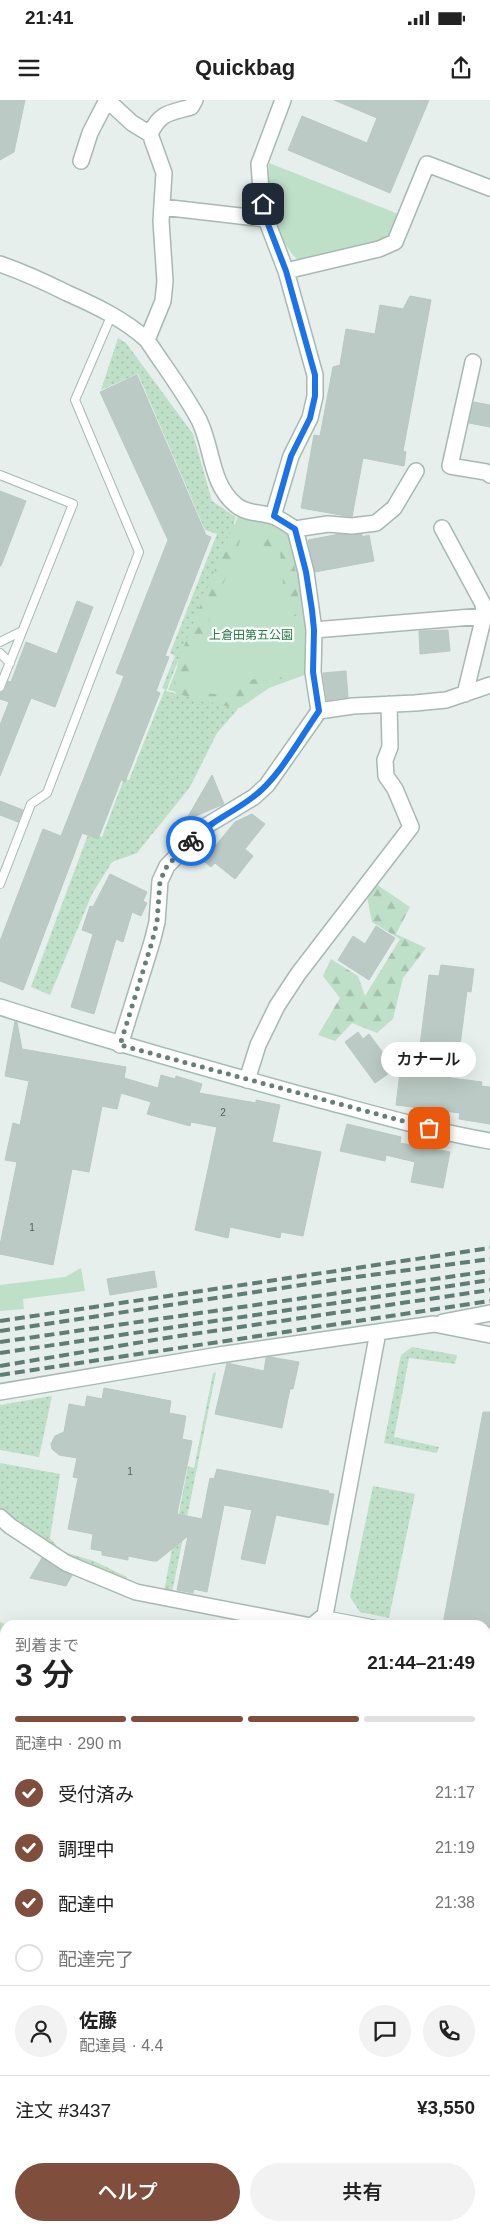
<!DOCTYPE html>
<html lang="ja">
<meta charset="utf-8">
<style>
:root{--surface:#fff;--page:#f2f2f2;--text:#222;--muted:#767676;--line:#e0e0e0;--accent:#804e3d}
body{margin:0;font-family:Helvetica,"Noto Sans JP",sans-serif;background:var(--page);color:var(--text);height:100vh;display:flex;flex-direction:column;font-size:19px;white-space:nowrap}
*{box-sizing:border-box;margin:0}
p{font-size:16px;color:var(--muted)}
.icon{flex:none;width:28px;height:28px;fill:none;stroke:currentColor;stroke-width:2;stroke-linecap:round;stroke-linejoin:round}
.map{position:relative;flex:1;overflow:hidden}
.details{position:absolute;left:0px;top:1520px;width:490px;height:611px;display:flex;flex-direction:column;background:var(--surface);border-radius:15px 15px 0 0;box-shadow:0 5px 20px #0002}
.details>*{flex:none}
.pin{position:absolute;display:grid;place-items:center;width:42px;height:42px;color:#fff;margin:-21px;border-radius:10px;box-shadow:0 2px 8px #0006}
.courier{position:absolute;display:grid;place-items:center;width:50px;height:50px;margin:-25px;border:4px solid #1a73e8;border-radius:50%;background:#fff;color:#222;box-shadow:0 1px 6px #0007}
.bubble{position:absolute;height:35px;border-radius:18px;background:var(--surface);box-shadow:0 5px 20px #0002;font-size:16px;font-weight:600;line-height:35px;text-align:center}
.overview em{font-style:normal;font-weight:600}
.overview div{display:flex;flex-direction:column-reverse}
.overview{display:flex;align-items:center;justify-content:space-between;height:85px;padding:0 15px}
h1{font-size:32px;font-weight:600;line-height:38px}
.bar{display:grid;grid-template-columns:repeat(4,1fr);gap:8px 5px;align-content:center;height:60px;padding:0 15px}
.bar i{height:6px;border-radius:4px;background:var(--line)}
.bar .selected{background:var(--accent)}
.bar p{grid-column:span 4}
.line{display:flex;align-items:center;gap:12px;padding:0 15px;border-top:1px solid var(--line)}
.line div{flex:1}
.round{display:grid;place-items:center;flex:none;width:52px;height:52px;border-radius:26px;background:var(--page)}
ol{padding:0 15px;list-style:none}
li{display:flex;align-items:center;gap:15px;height:55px}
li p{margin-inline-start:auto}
li .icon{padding:5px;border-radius:50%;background:var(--accent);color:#fff;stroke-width:4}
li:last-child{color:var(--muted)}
li i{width:28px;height:28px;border:2px solid var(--line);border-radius:50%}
.cta{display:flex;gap:10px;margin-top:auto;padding:10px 15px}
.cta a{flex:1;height:58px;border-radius:30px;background:var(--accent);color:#fff;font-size:20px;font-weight:600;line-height:58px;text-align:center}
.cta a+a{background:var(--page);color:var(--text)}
.status{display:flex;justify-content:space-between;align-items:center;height:35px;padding:0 25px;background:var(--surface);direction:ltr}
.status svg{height:14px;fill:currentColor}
header{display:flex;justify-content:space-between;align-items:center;height:65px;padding:0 15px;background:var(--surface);font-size:22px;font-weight:600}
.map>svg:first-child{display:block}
.green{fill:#bfe0c8}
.forest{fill:url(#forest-firs)}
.wetland{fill:url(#wetland-marsh)}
.garden{fill:url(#garden-dots)}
.building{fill:#bbcac4;stroke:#b8c9c2}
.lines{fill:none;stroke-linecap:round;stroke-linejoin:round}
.service-casing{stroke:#a8b8b2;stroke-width:10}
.minor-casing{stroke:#a8b8b2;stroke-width:18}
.secondary-casing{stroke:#a4bbb3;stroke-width:18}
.service{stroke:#fff;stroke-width:8}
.minor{stroke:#fff;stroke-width:15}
.secondary{stroke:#fff;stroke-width:15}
.rail{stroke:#5f7d75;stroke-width:4;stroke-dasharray:10 5;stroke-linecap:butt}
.done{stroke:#687f78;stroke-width:5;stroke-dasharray:0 9}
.route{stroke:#1a73e8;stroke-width:6}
.labels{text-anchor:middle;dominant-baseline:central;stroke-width:4.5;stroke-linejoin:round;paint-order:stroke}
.number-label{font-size:10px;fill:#4a645c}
.park-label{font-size:12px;fill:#2d7a4b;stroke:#f7fbf9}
</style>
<div class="status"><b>21:41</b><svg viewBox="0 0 49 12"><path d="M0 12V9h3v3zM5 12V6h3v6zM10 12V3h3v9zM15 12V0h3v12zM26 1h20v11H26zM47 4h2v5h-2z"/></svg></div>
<header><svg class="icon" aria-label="menu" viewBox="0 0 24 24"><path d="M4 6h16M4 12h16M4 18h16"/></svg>Quickbag<svg class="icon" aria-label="share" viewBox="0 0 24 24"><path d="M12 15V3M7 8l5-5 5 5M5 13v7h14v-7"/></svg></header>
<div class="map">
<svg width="490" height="2131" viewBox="0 0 490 2131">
<defs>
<pattern id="forest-firs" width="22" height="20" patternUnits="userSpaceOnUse" patternTransform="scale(1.25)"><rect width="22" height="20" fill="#bfe0c8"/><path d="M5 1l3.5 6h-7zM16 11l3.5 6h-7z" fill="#a4c1ad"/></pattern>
<pattern id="wetland-marsh" width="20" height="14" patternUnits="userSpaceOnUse" patternTransform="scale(1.25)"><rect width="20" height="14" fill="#bfe0c8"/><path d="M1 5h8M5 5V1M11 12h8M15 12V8" fill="none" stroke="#a4c1ad"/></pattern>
<pattern id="garden-dots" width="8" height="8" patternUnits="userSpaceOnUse" patternTransform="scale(1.25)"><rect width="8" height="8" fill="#bfe0c8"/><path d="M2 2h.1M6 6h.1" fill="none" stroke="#a4c1ad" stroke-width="1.8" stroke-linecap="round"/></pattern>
</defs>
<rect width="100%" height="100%" fill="#e6efeb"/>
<!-- green -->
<path class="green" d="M269 63 401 115 392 136 374 145 300 161C276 145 267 91 269 63Z
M238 416 272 424 289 434 301 473 307 530V574L269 588 240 608 168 590Z
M81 1168 85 1191 23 1199 24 1209 0 1211V1185L65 1177Z"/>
<!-- forest -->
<path class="forest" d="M127 248 210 404 233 420 240 441 188 574 197 592 230 596 251 580 288 569 293 574 270 583 250 596 216 630 112 759 182 601 173 589 181 545 221 434Z
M265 429C270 431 275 433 280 436 298 448 298 496 299 516H289L285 506 280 451 264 446 257 439 260 431Z
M373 782 410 807 396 834 426 848 403 878 393 919 377 933 352 923 335 941 318 935 340 898 323 876 331 859 358 876 365 896 400 839 372 822 366 792Z"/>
<!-- wetland -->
<path class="wetland" d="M0 1522 8 1525H5V1559L0 1558Z"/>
<!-- garden -->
<path class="garden" d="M118 238 126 243 193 334 212 401 236 417 166 591 238 609 217 633 190 687 137 753 112 762 92 794 50 895 31 887 89 732 102 737 124 679 129 680 165 589 162 588 175 556 170 553 217 434 205 430 138 274 101 290Z
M412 1247 457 1255 455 1264 409 1258 394 1337 439 1347 437 1353 384 1343 401 1255Z
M216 1272 172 1493 164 1491 188 1366 194 1368 213 1273Z
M52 1296 39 1357 0 1350V1305Z
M0 1363 60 1374 50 1438 61 1451 94 1461 127 1477 126 1482 68 1459 24 1430 0 1409Z
M373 1386 415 1394 389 1518 360 1512 350 1497Z"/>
<!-- building -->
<path class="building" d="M0 0H25L14 52 0 60Z
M334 0H429L390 93 288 50 302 16 367 43 377 18Z
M410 196 431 200 403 351 406 352 404 366 363 358 352 417 301 408 314 335 320 336 333 267 340 265 346 229 375 234 380 205 403 209Z
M137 275 206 435 211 437 165 556 169 557 156 591 160 593 125 682 121 680 98 739 82 733 23 890 0 881V841L43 729 61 736 124 576 116 573 168 440 100 292Z
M474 302 490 305V327L469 323Z
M0 391 26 401 1 466H0Z
M340 434H362V437L369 435 374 461 315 472 308 440Z
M77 501 93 507 55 607 31 598 0 676V625L9 602 0 599V593L5 590 8 581 11 582 26 542 57 554Z
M448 530 450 551 420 554 419 531Z
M346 571 348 597 327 600 323 573Z
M212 675 224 704 186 720Z
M0 701 23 710 18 722 0 715Z
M252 714 265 724 245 749 253 756 235 779 215 763 211 767 199 757 212 741 216 745 235 722Z
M110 774 147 792 143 801 147 803 141 816 132 812 123 842 116 839 94 914 71 907 93 834 82 830 90 806 93 807Z
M376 826 395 838 369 880 338 860 353 836 365 844Z
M441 865 474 869 471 892 467 891 459 953 454 952 451 978 482 982 481 986 490 987V1024L459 1019 460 1013 396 1005 401 965 409 966 412 944 420 945 429 875 439 876Z
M15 921 17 922 22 949 126 967 124 978 158 988 161 975 175 979 176 976 202 984 199 993 256 1003V1000L280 1005 272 1042 321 1052 303 1136 281 1132 280 1138 230 1127 228 1138 195 1130 217 1027 191 1022 190 1026 147 1014 151 1002 121 993 117 1009 102 1006 89 1072 72 1069 53 1165 0 1154V1145L17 1062 5 1060 13 1023 20 1025 29 981 5 976Z
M358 932 363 939 369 934 395 969 375 983 345 942Z
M347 1024 401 1037 400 1043 450 1052 443 1088 411 1082 415 1062 386 1055 385 1061 340 1051Z
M154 1171 157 1187 110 1195 107 1179Z
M270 1257 299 1262 293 1289H290L282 1328 215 1314 227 1263 264 1271 266 1258Z
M104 1288 171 1301 169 1313 186 1316 182 1339 192 1341 177 1414 202 1419 210 1378 214 1379 217 1369 329 1391 328 1393 334 1394 328 1425 276 1415 265 1464 241 1459 252 1410 224 1405 207 1492 194 1489 193 1493 177 1490 188 1436 157 1461H153L128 1456V1460L102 1455V1451L91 1449 93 1434 68 1429 78 1378 73 1377 77 1358 59 1355 52 1349 51 1344 55 1336 64 1332 69 1304 85 1307 87 1296 102 1299Z
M483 1312H490V1528L485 1527V1525L443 1524Z
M42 1458 72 1475 66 1486 30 1478Z"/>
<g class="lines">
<defs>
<path id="service" d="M0 375 73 404 0 587
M0 542 22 531
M0 553 10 563
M0 784 31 704 47 693 139 452 75 300 112 214
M325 1515 377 1525
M485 1544 490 1545
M222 2131 224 2126"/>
<path id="minor" d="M150 34C160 12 170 13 191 7L195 0
M81 61 90 33 107 0 132 23 150 34 164 73 161 121 165 181 163 201 147 240
M162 107 266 119
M0 164C23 172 45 182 67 193 96 206 124 219 147 240 164 266 184 292 199 320 213 348 210 384 236 405 246 414 260 412 272 416 280 418 288 425 295 429L306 472 314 530 313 572 319 611 267 685 254 697 206 726 167 766 160 781 157 822 152 842 120 945
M286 171 379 149 395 142 427 64 490 88
M473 262 450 366 486 372 490 375
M273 416 291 356 310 318 315 296V275L286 171 266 119 261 90 259 64 283 0
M442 428 483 504 484 516
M295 429 328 424 352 426 376 423 394 408 416 371
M314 530 484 516 465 594
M319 611 353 606 415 603 446 600 490 585
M247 980 258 945 277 906 298 874 411 727 395 689 386 676 385 660 390 647 389 604
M443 1222 490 1213
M0 1292 219 1255 378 1232
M0 1417 10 1426 66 1463 136 1492 306 1525
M313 1525 325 1515 378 1232 434 1224 490 1235
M0 1628 5 1630
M0 1663 5 1641
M0 1950 5 1951
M485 2010 490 2009
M0 2043H5
M342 2126 367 2131
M40 2131 42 2126
M262 2131 263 2126
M487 2131 490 2112"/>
<path id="secondary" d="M0 907C100 939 201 967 302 995 364 1011 427 1030 490 1041"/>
</defs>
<!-- service casing -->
<use href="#service" class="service-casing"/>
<!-- minor casing -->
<use href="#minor" class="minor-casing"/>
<!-- secondary casing -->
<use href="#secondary" class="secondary-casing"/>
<!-- service -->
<use href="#service" class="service"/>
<!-- minor -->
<use href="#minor" class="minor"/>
<!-- secondary -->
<use href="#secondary" class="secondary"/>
<!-- rail -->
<path class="rail" d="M0 1221 490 1148
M0 1231 334 1180 490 1159
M0 1242 490 1171
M0 1253 490 1180
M0 1266 166 1238 490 1190
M0 1275 490 1201"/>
</g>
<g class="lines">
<!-- done -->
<path class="done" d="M191 741 167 766 160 781 157 822 152 842 120 945 429 1028"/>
<!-- route -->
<path class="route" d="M191 741C212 720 231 714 253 697 279 678 300 638 319 611L313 572 314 530 312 510 306 472 295 429 274 416 291 356 310 318 315 296V275L286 171 266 119 263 104"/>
</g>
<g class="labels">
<!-- number labels -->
<g class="number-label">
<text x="223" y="1012">2</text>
<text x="32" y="1127">1</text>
<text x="130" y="1371">1</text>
</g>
<!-- park labels -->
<g class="park-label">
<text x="251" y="535">上倉田第五公園</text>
</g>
</g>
</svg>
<div class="pin" style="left:429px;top:1028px;background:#ea580c"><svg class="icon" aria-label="bag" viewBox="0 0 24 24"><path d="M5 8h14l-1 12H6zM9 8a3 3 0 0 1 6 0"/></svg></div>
<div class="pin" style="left:263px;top:104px;background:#1f2937"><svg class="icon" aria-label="home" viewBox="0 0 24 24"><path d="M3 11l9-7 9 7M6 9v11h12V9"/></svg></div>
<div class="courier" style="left:191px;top:741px"><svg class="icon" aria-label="bike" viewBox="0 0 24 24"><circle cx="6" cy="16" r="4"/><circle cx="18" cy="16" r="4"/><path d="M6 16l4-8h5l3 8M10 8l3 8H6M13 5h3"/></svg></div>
<div class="bubble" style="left:381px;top:942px;width:95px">カナール</div>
<section class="details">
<div class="overview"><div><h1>3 分</h1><p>到着まで</p></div><em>21:44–21:49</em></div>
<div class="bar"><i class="selected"></i><i class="selected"></i><i class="selected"></i><i></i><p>配達中 · 290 m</p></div>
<ol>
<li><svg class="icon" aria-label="check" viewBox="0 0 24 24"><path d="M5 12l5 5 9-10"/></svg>受付済み<p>21:17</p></li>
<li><svg class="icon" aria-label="check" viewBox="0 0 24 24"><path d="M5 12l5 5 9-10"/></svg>調理中<p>21:19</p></li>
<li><svg class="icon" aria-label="check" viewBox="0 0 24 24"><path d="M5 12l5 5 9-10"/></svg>配達中<p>21:38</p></li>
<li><i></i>配達完了</li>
</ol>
<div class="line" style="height:90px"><a class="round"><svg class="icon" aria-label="person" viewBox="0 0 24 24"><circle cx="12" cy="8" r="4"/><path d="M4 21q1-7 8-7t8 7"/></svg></a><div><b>佐藤</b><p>配達員 · 4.4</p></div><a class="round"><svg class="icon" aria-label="chat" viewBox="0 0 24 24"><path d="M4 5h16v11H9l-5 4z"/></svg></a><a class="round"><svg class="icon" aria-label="phone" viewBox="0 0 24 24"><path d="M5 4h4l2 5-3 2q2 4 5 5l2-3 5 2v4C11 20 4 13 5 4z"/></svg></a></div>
<div class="line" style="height:65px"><div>注文 #3437</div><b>¥3,550</b></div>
<div class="cta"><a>ヘルプ</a><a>共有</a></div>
</section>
</div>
